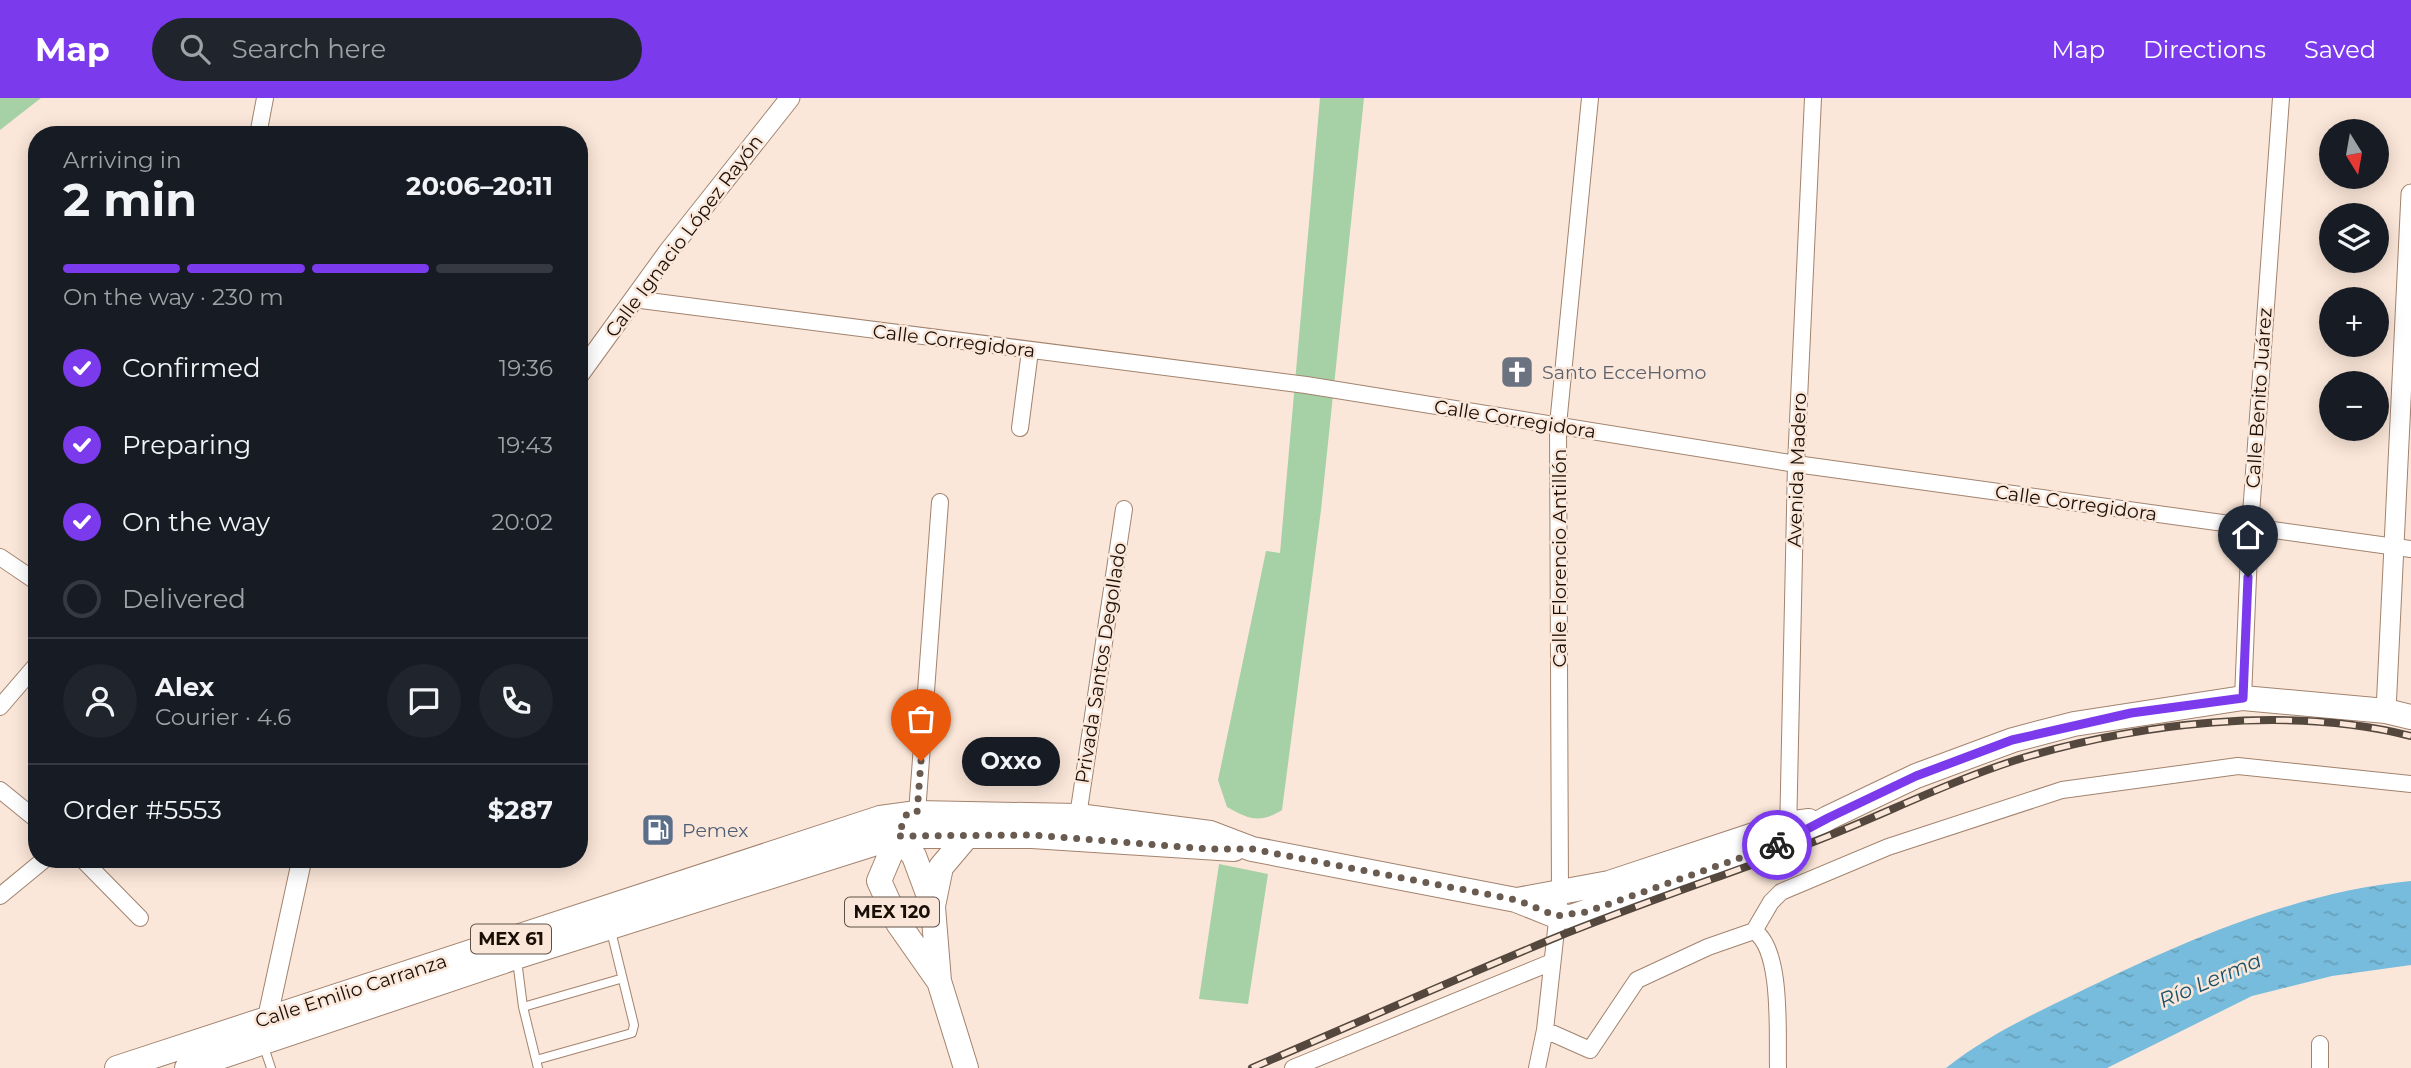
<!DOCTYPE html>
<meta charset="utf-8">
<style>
:root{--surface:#171b24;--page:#20242c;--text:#f1f3f6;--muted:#9ea1a6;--line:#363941;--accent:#7c3aed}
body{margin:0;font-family:Montserrat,sans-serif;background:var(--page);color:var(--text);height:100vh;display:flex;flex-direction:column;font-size:26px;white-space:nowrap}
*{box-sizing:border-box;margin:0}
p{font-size:23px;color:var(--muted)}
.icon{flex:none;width:38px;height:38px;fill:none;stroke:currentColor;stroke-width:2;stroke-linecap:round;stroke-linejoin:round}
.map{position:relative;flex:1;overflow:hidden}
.panel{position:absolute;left:28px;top:28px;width:560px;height:742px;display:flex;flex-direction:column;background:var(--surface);border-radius:28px;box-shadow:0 4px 18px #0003}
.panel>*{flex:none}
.needle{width:46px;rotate:169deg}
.tools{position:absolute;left:2319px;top:21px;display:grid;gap:14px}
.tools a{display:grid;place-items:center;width:70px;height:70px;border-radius:50%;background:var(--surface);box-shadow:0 4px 18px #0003;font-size:35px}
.pin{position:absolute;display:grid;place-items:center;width:60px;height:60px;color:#fff;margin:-72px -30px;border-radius:50% 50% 50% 0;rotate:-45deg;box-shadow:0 0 7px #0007}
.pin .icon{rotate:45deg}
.courier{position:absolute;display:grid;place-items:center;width:70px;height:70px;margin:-35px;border:5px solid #7c3aed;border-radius:50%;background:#fff;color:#222;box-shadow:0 2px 9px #0007}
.bubble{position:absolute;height:49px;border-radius:24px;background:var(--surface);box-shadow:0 4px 18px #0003;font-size:23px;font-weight:700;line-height:49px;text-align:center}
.headline em{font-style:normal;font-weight:700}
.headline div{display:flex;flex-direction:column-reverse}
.headline{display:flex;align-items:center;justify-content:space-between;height:119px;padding:0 35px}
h1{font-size:46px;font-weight:700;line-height:52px}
.bar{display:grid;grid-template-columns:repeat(4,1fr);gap:10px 7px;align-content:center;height:84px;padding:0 35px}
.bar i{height:9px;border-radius:5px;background:var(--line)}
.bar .current{background:var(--accent)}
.bar p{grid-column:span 4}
.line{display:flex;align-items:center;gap:18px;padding:0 35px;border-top:2px solid var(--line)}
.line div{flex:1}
.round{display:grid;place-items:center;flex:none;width:74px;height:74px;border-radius:37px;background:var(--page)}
ol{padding:0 35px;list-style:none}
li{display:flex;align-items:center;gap:21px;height:77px}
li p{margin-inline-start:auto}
li .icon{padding:7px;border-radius:50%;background:var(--accent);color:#fff;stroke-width:4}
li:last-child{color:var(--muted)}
li i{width:38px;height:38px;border:4px solid var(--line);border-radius:50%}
header{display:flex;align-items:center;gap:42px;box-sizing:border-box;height:98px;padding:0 35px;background:var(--accent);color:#fff}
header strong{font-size:33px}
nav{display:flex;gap:38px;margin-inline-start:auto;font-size:24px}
.search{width:490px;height:63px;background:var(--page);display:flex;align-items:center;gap:18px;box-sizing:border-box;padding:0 24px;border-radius:38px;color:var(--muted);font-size:26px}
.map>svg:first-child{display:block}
.green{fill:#a6d0a5}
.water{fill:url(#water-ripples)}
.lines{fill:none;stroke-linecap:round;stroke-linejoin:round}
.service-casing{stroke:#a2836e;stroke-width:10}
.minor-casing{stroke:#a2836e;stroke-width:18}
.tertiary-casing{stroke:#a2836e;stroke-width:21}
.primary-casing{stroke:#a2836e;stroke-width:26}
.service{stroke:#fff;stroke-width:8}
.minor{stroke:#fff;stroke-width:16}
.tertiary{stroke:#fff;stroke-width:19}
.primary{stroke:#fff;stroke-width:24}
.rail-casing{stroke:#54473d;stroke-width:8}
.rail{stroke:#fbe7d9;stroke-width:5;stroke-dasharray:16;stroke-linecap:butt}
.done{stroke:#695b50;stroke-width:7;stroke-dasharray:0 12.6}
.route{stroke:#7c3aed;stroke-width:9}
.labels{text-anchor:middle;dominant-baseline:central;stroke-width:5;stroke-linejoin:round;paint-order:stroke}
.shield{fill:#fbe7d9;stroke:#5e5046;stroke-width:2}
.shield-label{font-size:18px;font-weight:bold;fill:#1a0f07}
.street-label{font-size:19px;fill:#1a0f07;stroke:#fbe7d9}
.worship-label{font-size:19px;fill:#5b616d;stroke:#fbe7d9;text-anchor:start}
.service-label{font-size:19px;fill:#4e5e75;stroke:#fbe7d9;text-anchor:start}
.water-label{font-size:21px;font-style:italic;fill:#1a5269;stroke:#fbe7d9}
</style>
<header>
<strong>Map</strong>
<div class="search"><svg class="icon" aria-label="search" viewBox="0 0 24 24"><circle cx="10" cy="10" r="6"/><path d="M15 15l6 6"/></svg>Search here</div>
<nav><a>Map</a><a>Directions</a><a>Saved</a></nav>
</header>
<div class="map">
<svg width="2411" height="970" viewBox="0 0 2411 970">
<defs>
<pattern id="water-ripples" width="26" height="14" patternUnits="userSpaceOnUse" patternTransform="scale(1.75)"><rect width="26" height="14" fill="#77bcdc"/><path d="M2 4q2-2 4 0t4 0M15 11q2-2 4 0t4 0" fill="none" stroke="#66a0bb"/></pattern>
</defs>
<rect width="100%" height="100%" fill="#fbe7d9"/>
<!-- green -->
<path class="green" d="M0 0H41L0 32Z
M1320 0H1364L1321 412 1282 712C1259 726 1249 721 1227 709L1218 682 1266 453 1280 455Z
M1219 766 1268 776 1248 906 1199 901Z"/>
<!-- water -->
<path class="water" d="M2411 783V867L2332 878 2252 898 2107 970H1946C1985 939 2031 917 2075 896 2179 845 2295 794 2411 783Z"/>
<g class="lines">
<defs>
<path id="service" d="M517 862 523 909 538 970
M523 909 620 881
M263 946 271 970
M536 962 632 935 634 927 611 833"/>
<path id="minor" d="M258 37 265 0
M633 201 1306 287 1796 366 2411 451
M1020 330 1030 253
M0 459 37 484
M2243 600 2250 430 2281 0
M0 609 37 566
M0 692 37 722
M917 715 940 404
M1078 718 1124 411
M1788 736 1796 366 1813 0
M82 761 140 820
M0 798 45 761
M1754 833C1783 851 1777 938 1778 970
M1545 932 1590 952 1637 882 1708 849 1754 833 1771 804 1781 794 1888 749 2062 692 2238 668 2411 686
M2320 946V970
M1293 970 1552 864
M1537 970 1545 932 1560 796 1558 327 1590 0"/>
<path id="tertiary" d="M579 277 668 154 790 0
M2386 613 2411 96
M265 931 302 761"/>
<path id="primary" d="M892 731 914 758 933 809 939 883 966 970
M901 731 879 783 898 825 938 882
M1517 802 1609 785 1787 726 1809 723
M933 808 941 769 968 737
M117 970 880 720 917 715 1078 718 1210 735 1252 751 1516 802 1556 818 1571 819 1788 743 1828 720 1916 678 2013 642 2074 626 2243 600 2386 613 2411 619
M187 970 516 859 898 738H1032L1234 751"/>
</defs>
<!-- service casing -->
<use href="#service" class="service-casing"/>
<!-- minor casing -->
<use href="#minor" class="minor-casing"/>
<!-- tertiary casing -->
<use href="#tertiary" class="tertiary-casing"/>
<!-- primary casing -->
<use href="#primary" class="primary-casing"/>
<!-- service -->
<use href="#service" class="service"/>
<!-- minor -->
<use href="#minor" class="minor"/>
<!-- tertiary -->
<use href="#tertiary" class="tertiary"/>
<!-- primary -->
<use href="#primary" class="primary"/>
<defs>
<path id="rail" d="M1252 970C1352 927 1451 883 1552 841 1633 808 1717 780 1800 749 1873 722 1942 686 2016 662 2137 625 2288 607 2411 638"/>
</defs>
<!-- rail casing -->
<use href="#rail" class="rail-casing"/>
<!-- rail -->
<use href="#rail" class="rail"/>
</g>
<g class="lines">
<!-- done -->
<path class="done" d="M921 663 917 715 906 717 898 738 1032 737 1208 751H1252L1517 802 1556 818 1586 814 1777 747"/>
<!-- route -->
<path class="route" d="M1777 747 1828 720 1916 678 2012 642 2131 615 2243 600 2248 479"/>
</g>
<!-- icons -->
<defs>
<symbol id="church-square" viewBox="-11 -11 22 22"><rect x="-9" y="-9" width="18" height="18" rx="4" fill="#6b7280" stroke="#fbe7d9"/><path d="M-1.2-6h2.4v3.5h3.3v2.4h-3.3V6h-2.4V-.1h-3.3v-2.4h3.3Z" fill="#fff"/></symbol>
<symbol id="fuel-square" viewBox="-11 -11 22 22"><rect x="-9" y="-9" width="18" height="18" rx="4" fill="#5c6f8a" stroke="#fbe7d9"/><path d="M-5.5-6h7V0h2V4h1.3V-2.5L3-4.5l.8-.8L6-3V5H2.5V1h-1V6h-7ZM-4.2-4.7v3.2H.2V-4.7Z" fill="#fff"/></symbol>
</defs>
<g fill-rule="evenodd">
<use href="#church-square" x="1498" y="255" width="38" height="38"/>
<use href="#fuel-square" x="639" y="713" width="38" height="38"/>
</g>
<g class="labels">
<!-- shield labels -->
<g class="shield">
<rect x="845" y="799.5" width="94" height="29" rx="5"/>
<rect x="471" y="826.5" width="80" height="29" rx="5"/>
</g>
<g class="shield-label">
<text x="892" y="814">MEX 120</text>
<text x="511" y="841">MEX 61</text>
</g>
<!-- street labels -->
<g class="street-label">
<text transform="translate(684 138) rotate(-53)">Calle Ignacio López Rayón</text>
<text transform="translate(954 243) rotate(7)">Calle Corregidora</text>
<text transform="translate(2259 300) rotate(-86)">Calle Benito Juárez</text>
<text transform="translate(1515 321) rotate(9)">Calle Corregidora</text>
<text transform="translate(1797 372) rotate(-88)">Avenida Madero</text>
<text transform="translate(2076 405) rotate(8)">Calle Corregidora</text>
<text transform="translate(1559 460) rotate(-90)">Calle Florencio Antillón</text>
<text transform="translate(1101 565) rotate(-81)">Privada Santos Degollado</text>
<text transform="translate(351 893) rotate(-18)">Calle Emilio Carranza</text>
</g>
<!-- worship labels -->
<g class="worship-label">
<text x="1542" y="274">Santo EcceHomo</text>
</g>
<!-- service labels -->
<g class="service-label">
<text x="682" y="732">Pemex</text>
</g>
<!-- water labels -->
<g class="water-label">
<text transform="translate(2210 882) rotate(-23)">Río Lerma</text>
</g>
</g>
</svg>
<div class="tools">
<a><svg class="needle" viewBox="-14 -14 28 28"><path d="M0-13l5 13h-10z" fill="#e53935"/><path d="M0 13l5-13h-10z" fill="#9ea1a6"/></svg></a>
<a><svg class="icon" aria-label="layers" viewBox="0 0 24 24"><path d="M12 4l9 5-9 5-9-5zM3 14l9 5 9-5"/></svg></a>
<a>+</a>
<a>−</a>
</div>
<div class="pin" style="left:921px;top:663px;background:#ea580c"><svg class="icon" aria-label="bag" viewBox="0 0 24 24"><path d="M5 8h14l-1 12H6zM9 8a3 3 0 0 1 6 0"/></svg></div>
<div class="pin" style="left:2248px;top:479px;background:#1f2937"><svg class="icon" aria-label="home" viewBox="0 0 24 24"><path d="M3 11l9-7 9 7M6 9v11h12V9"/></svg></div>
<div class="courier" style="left:1777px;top:747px"><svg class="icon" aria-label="bike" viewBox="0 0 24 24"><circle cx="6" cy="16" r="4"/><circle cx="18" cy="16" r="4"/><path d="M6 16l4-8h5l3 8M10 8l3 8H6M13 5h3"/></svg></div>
<div class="bubble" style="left:962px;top:639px;width:98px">Oxxo</div>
<section class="panel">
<div class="headline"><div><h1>2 min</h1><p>Arriving in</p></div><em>20:06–20:11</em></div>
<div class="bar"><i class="current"></i><i class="current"></i><i class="current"></i><i></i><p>On the way · 230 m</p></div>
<ol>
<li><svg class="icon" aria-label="check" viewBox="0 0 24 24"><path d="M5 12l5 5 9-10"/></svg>Confirmed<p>19:36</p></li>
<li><svg class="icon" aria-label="check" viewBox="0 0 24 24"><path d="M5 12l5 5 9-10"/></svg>Preparing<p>19:43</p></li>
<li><svg class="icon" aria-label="check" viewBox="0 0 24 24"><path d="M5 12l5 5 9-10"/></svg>On the way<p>20:02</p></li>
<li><i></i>Delivered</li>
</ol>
<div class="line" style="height:126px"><a class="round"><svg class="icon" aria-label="person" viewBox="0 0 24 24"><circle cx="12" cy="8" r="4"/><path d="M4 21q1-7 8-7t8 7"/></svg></a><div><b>Alex</b><p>Courier · 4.6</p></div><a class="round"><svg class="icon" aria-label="chat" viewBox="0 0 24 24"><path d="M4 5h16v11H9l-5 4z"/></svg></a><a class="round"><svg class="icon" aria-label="phone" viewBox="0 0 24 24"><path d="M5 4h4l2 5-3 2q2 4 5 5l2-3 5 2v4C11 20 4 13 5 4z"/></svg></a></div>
<div class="line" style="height:91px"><div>Order #5553</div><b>$287</b></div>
</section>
</div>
